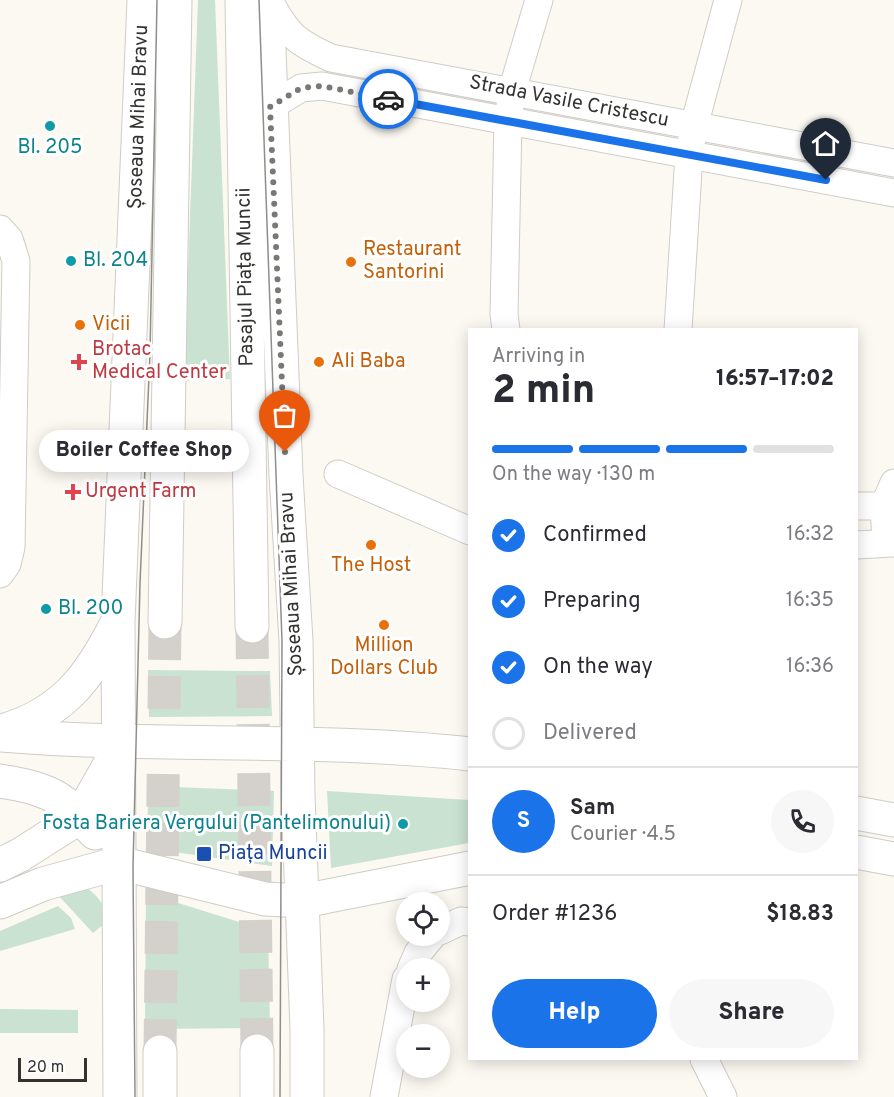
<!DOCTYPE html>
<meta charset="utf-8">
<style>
:root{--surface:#fff;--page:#f7f7f7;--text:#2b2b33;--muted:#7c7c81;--line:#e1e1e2;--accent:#1a73e8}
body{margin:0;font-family:Overpass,sans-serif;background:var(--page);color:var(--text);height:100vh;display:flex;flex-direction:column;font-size:22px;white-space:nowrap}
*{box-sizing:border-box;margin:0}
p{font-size:20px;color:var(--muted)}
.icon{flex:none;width:33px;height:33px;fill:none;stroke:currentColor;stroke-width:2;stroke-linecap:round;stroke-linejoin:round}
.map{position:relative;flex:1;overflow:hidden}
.drawer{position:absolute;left:468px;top:328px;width:390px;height:732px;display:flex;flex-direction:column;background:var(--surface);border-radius:0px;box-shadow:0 3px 15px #0003}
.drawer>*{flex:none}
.controls{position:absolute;left:396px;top:892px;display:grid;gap:12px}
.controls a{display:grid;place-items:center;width:54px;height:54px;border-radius:50%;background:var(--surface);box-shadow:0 3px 15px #0003;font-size:30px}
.scale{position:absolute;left:18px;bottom:15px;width:69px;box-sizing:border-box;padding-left:6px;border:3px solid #343331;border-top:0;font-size:16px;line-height:21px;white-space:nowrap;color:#343331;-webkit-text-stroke:4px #fff;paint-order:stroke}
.pin{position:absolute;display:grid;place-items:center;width:51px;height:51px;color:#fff;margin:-62px -26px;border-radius:50% 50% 50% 0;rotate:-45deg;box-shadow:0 0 6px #0007}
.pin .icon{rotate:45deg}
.courier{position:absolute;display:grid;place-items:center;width:60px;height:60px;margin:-30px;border:4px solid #1a73e8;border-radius:50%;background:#fff;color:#222;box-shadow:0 2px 8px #0007}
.bubble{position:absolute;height:42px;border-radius:21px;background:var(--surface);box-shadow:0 3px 15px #0003;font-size:20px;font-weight:800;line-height:42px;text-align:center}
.headline em{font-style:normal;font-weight:800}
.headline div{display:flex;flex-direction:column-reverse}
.headline{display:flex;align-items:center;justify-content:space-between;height:102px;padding:0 24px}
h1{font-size:39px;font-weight:800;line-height:45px}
.bar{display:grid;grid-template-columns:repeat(4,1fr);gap:9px 6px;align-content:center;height:72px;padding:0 24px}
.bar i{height:8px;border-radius:4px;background:var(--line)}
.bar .selected{background:var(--accent)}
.bar p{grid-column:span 4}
.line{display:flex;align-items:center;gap:15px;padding:0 24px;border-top:2px solid var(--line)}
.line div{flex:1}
.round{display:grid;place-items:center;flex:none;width:63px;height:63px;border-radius:32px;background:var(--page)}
ol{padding:0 24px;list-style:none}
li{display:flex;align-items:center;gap:18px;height:66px}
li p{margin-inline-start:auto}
li .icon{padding:6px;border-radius:50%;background:var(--accent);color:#fff;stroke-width:4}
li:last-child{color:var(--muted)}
li i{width:33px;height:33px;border:3px solid var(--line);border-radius:50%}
.action{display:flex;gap:12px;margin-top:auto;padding:12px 24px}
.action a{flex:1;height:69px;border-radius:36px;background:var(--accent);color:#fff;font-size:24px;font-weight:800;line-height:69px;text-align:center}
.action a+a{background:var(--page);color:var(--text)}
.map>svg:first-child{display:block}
.green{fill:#c9e2d2}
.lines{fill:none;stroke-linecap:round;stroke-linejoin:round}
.major-tunnel{stroke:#d4d1cc;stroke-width:33;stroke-dasharray:33 16;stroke-linecap:butt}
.minor-casing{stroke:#cfccc6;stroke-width:29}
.major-casing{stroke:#cfccc6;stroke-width:35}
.minor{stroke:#fff;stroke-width:27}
.major{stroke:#fff;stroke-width:33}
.tram{stroke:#908e8a;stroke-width:1.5}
.done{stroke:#7a7875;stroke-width:6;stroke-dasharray:0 10.8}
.route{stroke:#1a73e8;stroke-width:8}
.culture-dot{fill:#0f9aa8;stroke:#fff;stroke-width:2}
.food-dot{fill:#e8710a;stroke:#fff;stroke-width:2}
.health-dot{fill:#e0444e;stroke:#fff;stroke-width:2}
.transit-dot{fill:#1a4fb4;stroke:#fff;stroke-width:2}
.labels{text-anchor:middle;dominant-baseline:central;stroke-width:6;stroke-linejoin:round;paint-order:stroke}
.street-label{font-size:20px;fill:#343331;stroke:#fff}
.culture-label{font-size:20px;fill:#0d838f;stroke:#fff;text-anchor:start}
.food-label{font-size:20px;fill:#c56008;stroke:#fff;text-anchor:start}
.health-label{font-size:20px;fill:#be3a42;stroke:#fff;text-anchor:start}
.transit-label{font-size:20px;fill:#164399;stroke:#fff;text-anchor:start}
</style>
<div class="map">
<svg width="894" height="1097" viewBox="0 0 894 1097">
<rect width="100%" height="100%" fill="#fcf9f3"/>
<!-- green -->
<path class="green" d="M198 0H215L230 379 184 381Z
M148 670 270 671 272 716 149 717Z
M149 786 274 791 272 866 146 848Z
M327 791 469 800V843L331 868Z
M86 887C99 897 105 905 108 921L93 933 56 893Z
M146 893 268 931 270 1028 145 1029Z
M58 906 71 918 75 929 0 951V931Z
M0 1009 78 1010V1033H0Z"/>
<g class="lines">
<!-- major-tunnel -->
<path class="major-tunnel" d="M252 626 257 1051
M160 1052 165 622"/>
<defs>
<path id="minor" d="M269 0C287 35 296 42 331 58L894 163
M270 107 301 88 322 86 894 193
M0 229 9 239 16 261 11 547 7 564 0 574
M506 330 504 314 508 121 512 91 539 0
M678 330 689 155 694 126 728 0
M338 474 470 531
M856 506H884
M886 543 884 506 894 483
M856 545 894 543
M440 931 461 921 470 922
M411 969 418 953 432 936
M704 1059 723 1097
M384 1097 406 979"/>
<path id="major" d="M242 0 252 626
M267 0 286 475 296 641 298 795 307 1029V1097
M165 622 175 0
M2 731C62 714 89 678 116 625
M0 735C156 748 314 737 470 754
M0 781C49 788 63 797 95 833
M856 813 894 820
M856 852 894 859
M0 865 20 855 80 817 109 766 115 752
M0 902 43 884 119 863 265 899 303 901 470 868
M120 1097 118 621 144 0
M160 1097V1052
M257 1097V1051"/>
</defs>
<!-- minor casing -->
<use href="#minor" class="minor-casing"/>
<!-- major casing -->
<use href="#major" class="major-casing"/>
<!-- minor -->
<use href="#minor" class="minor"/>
<!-- major -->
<use href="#major" class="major"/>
<!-- tram -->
<path class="tram" d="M259 0 282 641 280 1097
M135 1097 133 867 140 583 150 353 157 0"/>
</g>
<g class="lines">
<!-- done -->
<path class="done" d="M285 452 270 107 301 88 322 86 388 99"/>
<!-- route -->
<path class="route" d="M388 99 826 180"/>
</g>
<!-- markers -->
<g class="culture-dot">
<circle cx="50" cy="126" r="6"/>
<circle cx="71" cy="261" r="6"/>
<circle cx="46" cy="609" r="6"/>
<circle cx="403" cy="824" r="6"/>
</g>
<g class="food-dot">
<circle cx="351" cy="262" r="6"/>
<circle cx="80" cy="325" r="6"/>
<circle cx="319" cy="362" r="6"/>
<circle cx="371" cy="545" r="6"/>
<circle cx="384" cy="625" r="6"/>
</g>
<g class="health-dot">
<path d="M76 353h6v6h6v6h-6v6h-6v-6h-6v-6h6z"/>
<path d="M70 483h6v6h6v6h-6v6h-6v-6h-6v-6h6z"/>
</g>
<rect class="transit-dot" x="196" y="846" width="16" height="16" rx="3"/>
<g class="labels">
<!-- street labels -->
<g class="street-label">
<text transform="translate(569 102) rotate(11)">Strada Vasile Cristescu</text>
<text transform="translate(139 117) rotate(-88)">Șoseaua Mihai Bravu</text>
<text transform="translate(246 277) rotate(-91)">Pasajul Piața Muncii</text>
<text transform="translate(292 584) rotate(-93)">Șoseaua Mihai Bravu</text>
</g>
<!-- culture labels -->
<g class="culture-label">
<text x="50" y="148" text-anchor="middle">Bl. 205</text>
<text x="83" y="261">Bl. 204</text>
<text x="58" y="609">Bl. 200</text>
<text x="391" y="824" text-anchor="end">Fosta Bariera Vergului (Pantelimonului)</text>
</g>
<!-- food labels -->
<g class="food-label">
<text x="363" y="250">Restaurant<tspan x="363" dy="23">Santorini</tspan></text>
<text x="92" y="325">Vicii</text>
<text x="331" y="362">Ali Baba</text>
<text x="371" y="566" text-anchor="middle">The Host</text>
<text x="384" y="646" text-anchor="middle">Million<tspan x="384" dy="23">Dollars Club</tspan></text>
</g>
<!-- health labels -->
<g class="health-label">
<text x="92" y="350">Brotac<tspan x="92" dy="23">Medical Center</tspan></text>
<text x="85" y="492">Urgent Farm</text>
</g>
<!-- transit labels -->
<g class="transit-label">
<text x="218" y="854">Piața Muncii</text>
</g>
</g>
</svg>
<div class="controls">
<a><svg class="icon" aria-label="locate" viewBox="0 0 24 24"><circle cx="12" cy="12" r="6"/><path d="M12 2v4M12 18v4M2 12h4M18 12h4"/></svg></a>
<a>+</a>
<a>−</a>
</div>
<div class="scale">20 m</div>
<div class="pin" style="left:285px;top:452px;background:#ea580c"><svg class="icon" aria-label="bag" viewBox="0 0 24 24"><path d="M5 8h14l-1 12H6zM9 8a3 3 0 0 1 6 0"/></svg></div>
<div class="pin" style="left:826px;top:180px;background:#1f2937"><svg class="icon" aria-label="home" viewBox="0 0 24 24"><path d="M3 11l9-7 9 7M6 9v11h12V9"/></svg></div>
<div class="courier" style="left:388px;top:99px"><svg class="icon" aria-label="car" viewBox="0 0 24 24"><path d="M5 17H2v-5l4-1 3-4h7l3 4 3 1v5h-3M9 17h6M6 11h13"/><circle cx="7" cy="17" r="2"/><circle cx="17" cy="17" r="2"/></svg></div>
<div class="bubble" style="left:39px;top:430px;width:210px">Boiler Coffee Shop</div>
<section class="drawer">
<div class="headline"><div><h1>2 min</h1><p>Arriving in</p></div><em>16:57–17:02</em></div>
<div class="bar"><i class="selected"></i><i class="selected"></i><i class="selected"></i><i></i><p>On the way · 130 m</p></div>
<ol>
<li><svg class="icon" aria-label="check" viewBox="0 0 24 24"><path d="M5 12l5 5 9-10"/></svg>Confirmed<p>16:32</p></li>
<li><svg class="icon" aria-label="check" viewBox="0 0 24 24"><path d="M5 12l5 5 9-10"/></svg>Preparing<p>16:35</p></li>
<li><svg class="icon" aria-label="check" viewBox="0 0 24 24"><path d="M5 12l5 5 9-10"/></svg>On the way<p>16:36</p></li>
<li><i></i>Delivered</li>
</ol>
<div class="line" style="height:108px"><b class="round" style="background:var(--accent);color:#fff">S</b><div><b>Sam</b><p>Courier · 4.5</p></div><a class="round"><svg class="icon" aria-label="phone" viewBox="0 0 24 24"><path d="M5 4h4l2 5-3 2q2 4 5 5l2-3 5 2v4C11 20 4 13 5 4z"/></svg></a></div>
<div class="line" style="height:78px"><div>Order #1236</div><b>$18.83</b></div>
<div class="action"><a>Help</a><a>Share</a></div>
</section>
</div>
